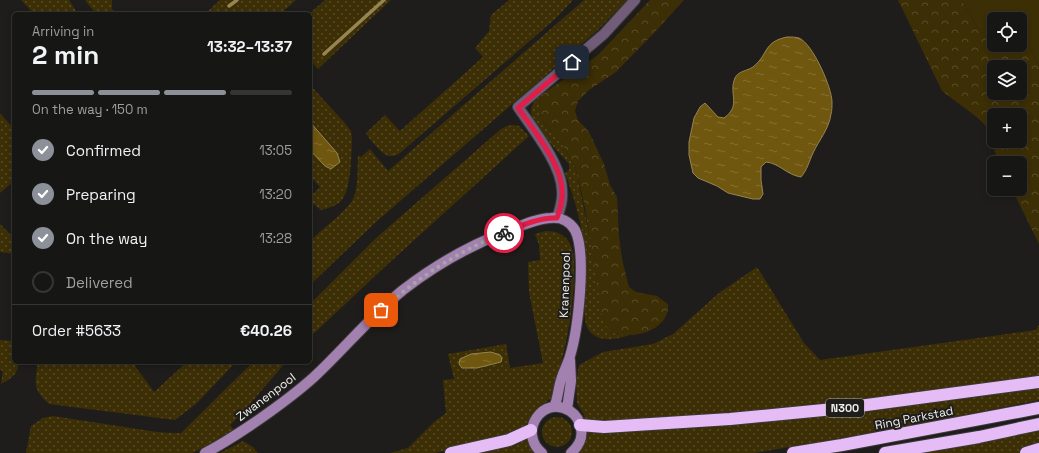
<!DOCTYPE html>
<meta charset="utf-8">
<style>
:root{--surface:#161614;--page:#1f1f1d;--text:#f1f3f6;--muted:#9e9fa0;--line:#353534;--accent:#8c9099}
body{margin:0;font-family:"Space Grotesk",sans-serif;background:var(--page);color:var(--text);height:100vh;display:flex;flex-direction:column;font-size:15px;white-space:nowrap}
*{box-sizing:border-box;margin:0}
p{font-size:13px;color:var(--muted)}
.icon{flex:none;width:22px;height:22px;fill:none;stroke:currentColor;stroke-width:2;stroke-linecap:round;stroke-linejoin:round}
.map{position:relative;flex:1;overflow:hidden}
.drawer{position:absolute;left:12px;top:12px;width:300px;height:352px;display:flex;flex-direction:column;background:var(--surface);border-radius:6px;box-shadow:0 2px 6px #0003,0 0 0 1px var(--line)}
.drawer>*{flex:none}
.controls{position:absolute;left:987px;top:12px;display:grid;gap:8px}
.controls a{display:grid;place-items:center;width:40px;height:40px;border-radius:6px;background:var(--surface);box-shadow:0 2px 6px #0003,0 0 0 1px var(--line);font-size:20px}
.pin{position:absolute;display:grid;place-items:center;width:34px;height:34px;color:#fff;margin:-17px;border-radius:8px;box-shadow:0 2px 6px #0006}
.courier{position:absolute;display:grid;place-items:center;width:40px;height:40px;margin:-20px;border:3px solid #e11d48;border-radius:50%;background:#fff;color:#222;box-shadow:0 1px 5px #0007}
.summary em{font-style:normal;font-weight:800}
.summary div{display:flex;flex-direction:column-reverse}
.summary{display:flex;align-items:center;justify-content:space-between;height:68px;padding:0 20px}
h1{font-size:26px;font-weight:800;line-height:30px}
.bar{display:grid;grid-template-columns:repeat(4,1fr);gap:6px 4px;align-content:center;height:48px;padding:0 20px}
.bar i{height:5px;border-radius:3px;background:var(--line)}
.bar .active{background:var(--accent)}
.bar p{grid-column:span 4}
.line{display:flex;align-items:center;gap:10px;padding:0 20px;border-top:1px solid var(--line)}
.line div{flex:1}
ol{padding:0 20px;list-style:none}
li{display:flex;align-items:center;gap:12px;height:44px}
li p{margin-inline-start:auto}
li .icon{padding:4px;border-radius:50%;background:var(--accent);color:#fff;stroke-width:4}
li:last-child{color:var(--muted)}
li i{width:22px;height:22px;border:2px solid var(--line);border-radius:50%}
.map>svg:first-child{display:block}
.grass{fill:url(#grass-dots);fill-rule:evenodd}
.forest{fill:url(#forest-crowns);fill-rule:evenodd}
.pitch{fill:#3c2e05}
.water{fill:url(#water-ripples);stroke:#968552}
.lines{fill:none;stroke-linecap:round;stroke-linejoin:round}
.stream{stroke:#968552;stroke-width:3.5}
.street-casing{stroke:#3b3a38;stroke-width:12}
.secondary-casing{stroke:#3b3a38;stroke-width:12}
.highway-casing{stroke:#3b3a38;stroke-width:14}
.street{stroke:#715d7a;stroke-width:10}
.secondary{stroke:#a281b0;stroke-width:10}
.highway{stroke:#e5bcf6;stroke-width:12}
.done{stroke:#a6a6a4;stroke-width:4;stroke-dasharray:0 7.2}
.route{stroke:#e11d48;stroke-width:5}
.labels{text-anchor:middle;dominant-baseline:central;stroke-width:4;stroke-linejoin:round;paint-order:stroke}
.shield{fill:#1e1d1b;stroke:#b0b0ae;stroke-width:1}
.shield-label{font-size:11px;font-weight:bold;fill:#efefed}
.street-label{font-size:12px;fill:#efefed;stroke:#1e1d1b}
</style>
<div class="map">
<svg width="1039" height="453" viewBox="0 0 1039 453">
<defs>
<pattern id="grass-dots" width="8" height="8" patternUnits="userSpaceOnUse"><rect width="8" height="8" fill="#3c2e05"/><path d="M2 2h.1M6 6h.1" fill="none" stroke="#584d2a" stroke-width="1.8" stroke-linecap="round"/></pattern>
<pattern id="forest-crowns" width="20" height="18" patternUnits="userSpaceOnUse"><rect width="20" height="18" fill="#3c2e05"/><path d="M2 6a3 3 0 1 1 6 0M12 15a3 3 0 1 1 6 0" fill="none" stroke="#584d2a"/></pattern>
<pattern id="water-ripples" width="26" height="14" patternUnits="userSpaceOnUse"><rect width="26" height="14" fill="#70570f"/><path d="M2 4q2-2 4 0t4 0M15 11q2-2 4 0t4 0" fill="none" stroke="#856f32"/></pattern>
</defs>
<rect width="100%" height="100%" fill="#1e1d1b"/>
<!-- grass -->
<path class="grass" d="M21 0H69L78 14H34Z
M85 0H112V9L117 14H96Z
M220 0H296L280 14H205Z
M325 0H391L318 69 310 60 309 14Z
M509 0H573L555 19 400 153C389 160 383 154 376 146 372 142 368 137 366 133L385 115 400 131 483 57 475 48 489 31 491 15Z
M584 0H627L599 29 376 222 310 285V241C320 231 348 210 353 199 359 186 357 169 358 155L361 157 370 149 388 171Z
M310 85 344 122 351 131 352 139C351 155 352 193 339 203 334 207 327 208 321 210L310 201V197L320 187 310 176Z
M540 96 539 112 543 122 561 142 576 170 609 330 618 334H632C620 339 602 343 591 333 580 322 586 297 586 283 587 243 579 211 565 173L569 170V164C560 153 531 125 531 112 531 105 535 100 540 96Z
M0 113 14 129V181L0 193Z
M513 125 519 126 529 136 389 263 310 337V304L376 238 501 129 507 126Z
M0 224 14 238V254L0 252Z
M546 231C557 231 567 235 571 246 575 255 574 267 574 277 573 318 564 353 554 392L550 399 536 410 525 426 506 435 435 453H390L408 448 434 422 446 413 443 380 454 379 448 354 506 344 510 368 543 363 529 292 528 262 540 260 539 245 535 234ZM491 352 499 363 477 368H464L460 359 471 354Z
M757 267 804 343 820 360 1036 330 1039 325V400L915 425 755 453H578L588 432 584 415 577 403 576 382 579 365 603 352 653 344 673 334 719 293Z
M0 340 14 341V362H19C18 374 11 379 1 384L3 371 0 370Z
M38 362H132L154 392 187 362H236L197 403 175 420 49 404C32 389 35 383 38 362Z
M253 362H286L244 411 230 425 234 430 193 453H26L31 426 43 418 53 416 157 432 172 433H181Z
M542 432a15 15 0 1 1 30 0a15 15 0 1 1-30 0Z
M1039 430V453H921Z
M528 439 535 453H470Z
M243 441 253 447 258 453H220Z"/>
<!-- forest -->
<path class="forest" d="M650 0H684L654 33 616 72 589 90 578 101 575 111 578 120 589 132 604 164 610 185 617 197 619 236 622 259 629 287 636 292 657 296 668 304C671 330 630 342 611 331 607 329 605 325 603 321L585 208 576 170 561 142 543 122 539 112 540 96 598 55Z
M898 0H962L981 34 994 26V45H1020V30L1039 66V244L1012 189H1020V163H999L985 125 978 118 942 91ZM994 67H1020V93H994ZM994 115H1020V141H994Z"/>
<!-- pitch -->
<path class="pitch" d="M962 0H1039V66L1020 30V19H1014L1012 15 1006 19H994V26L981 34Z"/>
<!-- water -->
<path class="water" d="M787 37C791 37 796 37 799 38 813 44 832 88 832 102 832 106 832 111 831 114 829 129 819 140 813 153 809 162 807 170 801 177 787 175 779 163 766 162L761 167V180L763 194 760 199H753L728 193 717 186 698 178 693 173 689 155V142L694 118 700 107 705 103 718 117 724 118C742 105 728 94 735 78 738 71 747 71 753 67 769 54 763 42 787 37Z
M310 122 337 153 340 162 331 169 325 166 310 150Z
M491 352 500 355 502 358 501 362 477 368H462L459 364 460 359 471 354Z"/>
<g class="lines">
<!-- stream -->
<path class="stream" d="M229 6 237 0
M324 54 384 0"/>
<defs>
<path id="street" d="M557 218C560 209 563 201 562 191 562 165 533 129 518 107L604 34 635 0"/>
<path id="secondary" d="M567 409 571 381 570 360
M205 453C221 445 236 435 251 425 273 410 294 395 314 377 344 349 371 316 403 290 434 266 469 246 505 232 518 227 537 218 551 218 561 217 570 222 575 230 587 254 578 330 570 356 568 364 563 372 561 380 558 389 558 399 554 407
M542 453C517 432 543 394 570 411 576 415 580 421 581 429 583 438 578 447 571 453"/>
<path id="highway" d="M580 425 604 427 730 419 844 408 1039 382
M451 453 509 440 531 430
M793 453 842 445 1039 408
M885 453 979 437 1039 424
M1026 453 1039 449"/>
</defs>
<!-- street casing -->
<use href="#street" class="street-casing"/>
<!-- secondary casing -->
<use href="#secondary" class="secondary-casing"/>
<!-- highway casing -->
<use href="#highway" class="highway-casing"/>
<!-- street -->
<use href="#street" class="street"/>
<!-- secondary -->
<use href="#secondary" class="secondary"/>
<!-- highway -->
<use href="#highway" class="highway"/>
</g>
<g class="lines">
<!-- done -->
<path class="done" d="M381 310C418 278 458 251 504 233"/>
<!-- route -->
<path class="route" d="M504 233C520 226 540 217 557 218 560 209 563 201 562 191 562 165 533 129 518 108L572 62"/>
</g>
<g class="labels">
<!-- shield labels -->
<rect class="shield" x="826" y="399" width="38" height="18" rx="3"/>
<g class="shield-label">
<text x="845" y="408">N300</text>
</g>
<!-- street labels -->
<g class="street-label">
<text transform="translate(565 285) rotate(-88)">Kranenpool</text>
<text transform="translate(266 397) rotate(-37)">Zwanenpool</text>
<text transform="translate(914 418) rotate(-11)">Ring Parkstad</text>
</g>
</g>
</svg>
<div class="controls">
<a><svg class="icon" aria-label="locate" viewBox="0 0 24 24"><circle cx="12" cy="12" r="6"/><path d="M12 2v4M12 18v4M2 12h4M18 12h4"/></svg></a>
<a><svg class="icon" aria-label="layers" viewBox="0 0 24 24"><path d="M12 4l9 5-9 5-9-5zM3 14l9 5 9-5"/></svg></a>
<a>+</a>
<a>−</a>
</div>
<div class="pin" style="left:381px;top:310px;background:#ea580c"><svg class="icon" aria-label="bag" viewBox="0 0 24 24"><path d="M5 8h14l-1 12H6zM9 8a3 3 0 0 1 6 0"/></svg></div>
<div class="pin" style="left:572px;top:62px;background:#1f2937"><svg class="icon" aria-label="home" viewBox="0 0 24 24"><path d="M3 11l9-7 9 7M6 9v11h12V9"/></svg></div>
<div class="courier" style="left:504px;top:233px"><svg class="icon" aria-label="bike" viewBox="0 0 24 24"><circle cx="6" cy="16" r="4"/><circle cx="18" cy="16" r="4"/><path d="M6 16l4-8h5l3 8M10 8l3 8H6M13 5h3"/></svg></div>
<section class="drawer">
<div class="summary"><div><h1>2 min</h1><p>Arriving in</p></div><em>13:32–13:37</em></div>
<div class="bar"><i class="active"></i><i class="active"></i><i class="active"></i><i></i><p>On the way · 150 m</p></div>
<ol>
<li><svg class="icon" aria-label="check" viewBox="0 0 24 24"><path d="M5 12l5 5 9-10"/></svg>Confirmed<p>13:05</p></li>
<li><svg class="icon" aria-label="check" viewBox="0 0 24 24"><path d="M5 12l5 5 9-10"/></svg>Preparing<p>13:20</p></li>
<li><svg class="icon" aria-label="check" viewBox="0 0 24 24"><path d="M5 12l5 5 9-10"/></svg>On the way<p>13:28</p></li>
<li><i></i>Delivered</li>
</ol>
<div class="line" style="height:52px"><div>Order #5633</div><b>€40.26</b></div>
</section>
</div>
